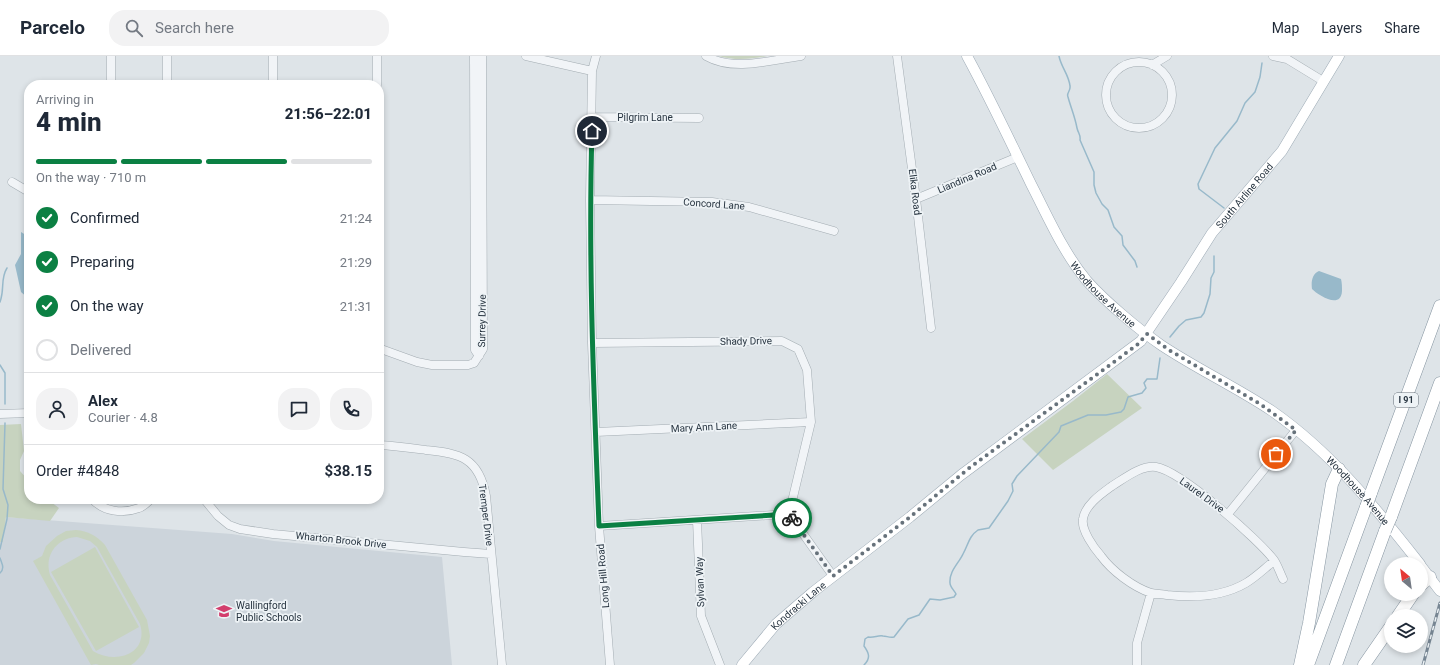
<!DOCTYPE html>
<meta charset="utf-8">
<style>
:root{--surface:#fff;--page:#f2f2f3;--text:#1f2937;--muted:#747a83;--line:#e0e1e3;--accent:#0b8043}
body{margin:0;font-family:Roboto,sans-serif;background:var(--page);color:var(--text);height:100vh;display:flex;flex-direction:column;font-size:15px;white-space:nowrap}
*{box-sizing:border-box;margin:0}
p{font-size:13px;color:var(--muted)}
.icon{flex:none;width:22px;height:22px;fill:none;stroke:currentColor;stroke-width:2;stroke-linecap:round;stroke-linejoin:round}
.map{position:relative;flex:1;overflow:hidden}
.drawer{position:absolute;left:24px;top:24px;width:360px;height:424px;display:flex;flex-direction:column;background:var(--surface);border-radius:16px;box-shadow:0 2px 6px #0003}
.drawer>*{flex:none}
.needle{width:26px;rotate:331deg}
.tools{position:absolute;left:1384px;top:501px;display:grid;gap:8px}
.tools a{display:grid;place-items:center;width:44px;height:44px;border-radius:50%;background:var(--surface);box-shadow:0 2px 6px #0003;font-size:20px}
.pin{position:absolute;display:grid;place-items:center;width:34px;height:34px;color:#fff;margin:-17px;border:2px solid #fff;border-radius:50%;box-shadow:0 1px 4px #0007}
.courier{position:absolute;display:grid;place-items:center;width:40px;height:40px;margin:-20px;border:3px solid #0b8043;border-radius:50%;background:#fff;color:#222;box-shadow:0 1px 5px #0007}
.headline em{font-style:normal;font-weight:800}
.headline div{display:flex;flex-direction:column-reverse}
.headline{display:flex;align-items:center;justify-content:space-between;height:68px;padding:0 12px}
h1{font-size:26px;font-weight:800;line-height:30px}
.bar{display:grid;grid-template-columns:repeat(4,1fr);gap:6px 4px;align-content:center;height:48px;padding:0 12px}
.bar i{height:5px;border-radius:3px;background:var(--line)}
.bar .current{background:var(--accent)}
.bar p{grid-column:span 4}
.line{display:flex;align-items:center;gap:10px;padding:0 12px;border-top:1px solid var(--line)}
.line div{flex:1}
.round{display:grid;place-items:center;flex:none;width:42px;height:42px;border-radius:16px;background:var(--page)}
ol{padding:0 12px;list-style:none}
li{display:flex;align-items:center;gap:12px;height:44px}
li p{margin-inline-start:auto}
li .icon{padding:4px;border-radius:50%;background:var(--accent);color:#fff;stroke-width:4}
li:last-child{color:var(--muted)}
li i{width:22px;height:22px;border:2px solid var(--line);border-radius:50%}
header{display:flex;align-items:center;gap:24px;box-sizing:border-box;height:56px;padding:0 20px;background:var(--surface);border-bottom:1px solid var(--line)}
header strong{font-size:19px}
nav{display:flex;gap:22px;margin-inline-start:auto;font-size:14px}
.search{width:280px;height:36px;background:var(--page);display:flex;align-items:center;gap:10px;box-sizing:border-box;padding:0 14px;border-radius:16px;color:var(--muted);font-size:15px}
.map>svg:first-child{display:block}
.built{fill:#ccd4db}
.green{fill:#c7d3bf;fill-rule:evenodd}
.water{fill:#98b9ca}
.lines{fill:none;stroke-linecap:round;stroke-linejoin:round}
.stream{stroke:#98b9ca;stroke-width:1.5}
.minor-casing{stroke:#a3acb2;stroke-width:9}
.major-casing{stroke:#9daab5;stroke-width:11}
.highway-casing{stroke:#8594a0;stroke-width:13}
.minor{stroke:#f1f4f7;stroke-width:8}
.major{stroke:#fff;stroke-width:10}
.highway{stroke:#fff;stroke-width:12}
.rail-casing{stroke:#778693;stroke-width:3}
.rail{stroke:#eef3f6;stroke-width:1.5;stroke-dasharray:4.5;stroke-linecap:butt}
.highway-bridge-casing{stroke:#8594a0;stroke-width:13;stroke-linecap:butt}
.highway-bridge{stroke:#fff;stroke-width:12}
.done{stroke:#67727b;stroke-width:4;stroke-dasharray:0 7.2}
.route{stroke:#0b8043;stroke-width:5}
.labels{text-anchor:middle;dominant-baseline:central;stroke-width:3.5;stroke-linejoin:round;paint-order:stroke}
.shield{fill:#eef3f6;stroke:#636d77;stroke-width:1}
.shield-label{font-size:9px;font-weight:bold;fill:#273440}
.street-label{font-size:10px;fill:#273440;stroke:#eef3f6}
.poi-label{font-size:10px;fill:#273440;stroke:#eef3f6;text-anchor:start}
</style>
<header>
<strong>Parcelo</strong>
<div class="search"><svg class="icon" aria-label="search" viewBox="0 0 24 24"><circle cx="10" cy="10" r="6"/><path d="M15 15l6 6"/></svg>Search here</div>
<nav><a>Map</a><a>Layers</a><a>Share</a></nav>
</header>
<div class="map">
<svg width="1440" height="609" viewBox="0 0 1440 609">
<rect width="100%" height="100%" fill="#dee4e8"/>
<!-- built -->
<path class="built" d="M6 461 232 478 274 485 442 501 452 609H0V486H3Z"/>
<!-- green -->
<path class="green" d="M719 0H767C751 3 736 5 719 0Z
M1107 318 1142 352 1053 414 1022 383 1073 345Z
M21 368 24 395 20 404V415L29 425V443H47L59 452 50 465 6 461 3 486H0V369Z
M76 474C88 475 97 480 105 489L147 564 150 580 149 587 144 597 134 607 131 609H99L96 608 91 609 33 505 42 500 46 490 57 480 66 475ZM77 481 90 485 97 491 140 568C149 598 116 609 93 595L50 519C44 499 57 482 77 481Z
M95 491 139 571 96 595 51 516Z"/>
<!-- water -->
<path class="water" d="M21 176 29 181V243L21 236 15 209 21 198Z
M1319 215 1341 223C1342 227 1342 231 1342 235 1341 254 1318 239 1312 233 1311 226 1312 218 1319 215Z"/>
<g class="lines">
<!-- stream -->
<path class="stream" d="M1059 0C1061 11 1069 19 1070 30 1071 35 1066 37 1068 41 1071 52 1075 61 1077 72 1078 77 1081 79 1080 84L1094 116V129L1096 137 1102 148 1108 154 1114 171 1122 180 1123 189 1135 205 1137 211
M1224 152 1199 133 1198 128 1215 92 1237 65 1245 47 1255 36 1260 21 1262 7
M0 246C5 233 0 223 7 212
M1170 281 1179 270 1186 264 1201 261 1204 257 1210 238 1211 222 1214 216V200
M0 309 5 317V348
M0 493 7 463 8 449 3 433 5 367
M0 502C2 508 5 512 0 517
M864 609C871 602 869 597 864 590L865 583 868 581C874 582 878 579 883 580 887 580 889 582 894 581L908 563 919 559 930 543 940 544 954 541 956 538C954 534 950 531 950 527 949 515 959 507 963 498 968 489 969 480 978 474L989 472 1008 445 1013 435 1012 428 1017 420 1059 376 1061 370 1088 359H1106L1121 356 1124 353 1128 341 1142 337 1146 332 1144 327 1147 323H1157L1160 302"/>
<defs>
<path id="minor" d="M111 0V29
M167 0V29
M273 0V29
M377 0V29
M474 0 475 294 479 300
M526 0 592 15
M596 0 592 15 590 144 592 287 599 470 610 609
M706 0C734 16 771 4 801 0
M897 0 916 143 931 272
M1273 0 1287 3 1323 25
M1106 39a33 33 0 1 1 66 0a33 33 0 1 1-66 0Z
M1152 9 1167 0
M592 61 699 62
M12 126 29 136
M916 143 1018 101
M590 144 712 146 749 151 834 175
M592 287 782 285 798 293 807 314 811 366 789 458 833 520
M379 291 381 293 417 306 432 309H468L474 307 483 293 482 0
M0 358 29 357
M596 376 811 366
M379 389C395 390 410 392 426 394 460 397 479 402 486 440L502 609
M92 443C104 456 123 458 139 452 143 451 148 446 151 443
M204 443 218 460 229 469 240 473 273 478 464 496 491 498
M1228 458 1296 374
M697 464 701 560 720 609
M599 470 789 458
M1274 505C1265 512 1256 521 1246 527 1222 541 1193 542 1167 539 1162 538 1156 538 1151 537 1133 531 1112 515 1101 500 1094 492 1081 474 1083 463 1085 449 1101 438 1112 430 1125 422 1141 409 1156 411 1181 415 1258 483 1274 504 1278 510 1280 517 1283 523
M1137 609V587L1151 537"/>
<g id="major">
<path id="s1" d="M967 0C990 42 1010 85 1031 128 1048 161 1063 196 1087 225 1106 246 1138 273 1161 289 1197 313 1236 331 1272 355 1331 396 1376 452 1420 508"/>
<path d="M1421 510 1440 535"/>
<path id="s2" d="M742 609 776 568 813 536 910 461 961 419 1141 285 1181 226 1212 177 1282 95 1339 0"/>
</g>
<path id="highway" d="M1371 437 1440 250
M1391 461 1440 327
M1421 529 1430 521
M1398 560 1413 538
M1300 609 1309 567 1332 428 1339 413
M1308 609 1366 451
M1336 609 1385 475
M1364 609 1391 570"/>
</defs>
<!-- minor casing -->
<use href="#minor" class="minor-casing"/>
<!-- major casing -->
<use href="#major" class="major-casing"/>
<!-- highway casing -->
<use href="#highway" class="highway-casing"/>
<!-- minor -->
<use href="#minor" class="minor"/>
<!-- major -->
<use href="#major" class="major"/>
<!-- highway -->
<use href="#highway" class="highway"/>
<defs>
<path id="rail" d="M1423 609 1440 547"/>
</defs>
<!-- rail casing -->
<use href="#rail" class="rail-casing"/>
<!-- rail -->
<use href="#rail" class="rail"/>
<defs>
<path id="highway-bridge" d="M1366 451 1371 437
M1385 475 1391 461"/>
</defs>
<!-- highway-bridge casing -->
<use href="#highway-bridge" class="highway-bridge-casing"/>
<!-- highway-bridge -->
<use href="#highway-bridge" class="highway-bridge"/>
</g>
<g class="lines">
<!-- done -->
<path class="done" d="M792 462 833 520 910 461 968 413 1137 289 1147 278 1169 294 1260 348 1296 374 1276 398"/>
<!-- route -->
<path class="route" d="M592 75C588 207 594 338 599 470L790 458 792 462"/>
</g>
<!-- icons -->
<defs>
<symbol id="school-bare" viewBox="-9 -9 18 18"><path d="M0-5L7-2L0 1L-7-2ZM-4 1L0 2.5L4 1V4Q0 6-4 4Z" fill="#d33e6d" stroke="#eef3f6" stroke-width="2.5" paint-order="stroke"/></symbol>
</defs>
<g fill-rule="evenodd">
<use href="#school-bare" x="213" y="544" width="22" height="22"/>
</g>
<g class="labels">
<!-- shield labels -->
<rect class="shield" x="1394" y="337" width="24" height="14" rx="3"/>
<g class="shield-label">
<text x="1406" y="344">I 91</text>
</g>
<!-- street labels -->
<g class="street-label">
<text x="645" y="61">Pilgrim Lane</text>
<text transform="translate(967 122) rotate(-23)">Liandina Road</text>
<text transform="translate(915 136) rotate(83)">Elika Road</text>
<text stroke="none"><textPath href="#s2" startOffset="694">South Airline Road</textPath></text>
<text transform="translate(714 148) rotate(4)">Concord Lane</text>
<text stroke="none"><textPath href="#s1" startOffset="276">Woodhouse Avenue</textPath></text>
<text transform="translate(482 265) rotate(-89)">Surrey Drive</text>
<text transform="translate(746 285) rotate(-1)">Shady Drive</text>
<text transform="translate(704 371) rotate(-3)">Mary Ann Lane</text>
<text stroke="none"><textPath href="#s1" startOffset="600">Woodhouse Avenue</textPath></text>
<text transform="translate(1202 439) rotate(36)">Laurel Drive</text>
<text transform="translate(486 459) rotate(83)">Tremper Drive</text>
<text transform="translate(341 484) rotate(6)">Wharton Brook Drive</text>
<text transform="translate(603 520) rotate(-95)">Long Hill Road</text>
<text transform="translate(700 526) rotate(-92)">Sylvan Way</text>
<text stroke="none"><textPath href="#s2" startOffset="82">Kondracki Lane</textPath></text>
</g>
<!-- poi labels -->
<g class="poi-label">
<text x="236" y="549">Wallingford<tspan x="236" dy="12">Public Schools</tspan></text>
</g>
</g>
</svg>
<div class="tools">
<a><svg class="needle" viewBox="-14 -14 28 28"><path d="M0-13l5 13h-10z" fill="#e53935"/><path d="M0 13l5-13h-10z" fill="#747a83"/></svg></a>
<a><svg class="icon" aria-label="layers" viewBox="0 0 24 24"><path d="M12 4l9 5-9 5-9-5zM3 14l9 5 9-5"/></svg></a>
</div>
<div class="pin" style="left:1276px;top:398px;background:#ea580c"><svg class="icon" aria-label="bag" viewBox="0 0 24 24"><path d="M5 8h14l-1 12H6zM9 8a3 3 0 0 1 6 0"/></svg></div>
<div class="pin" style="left:592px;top:75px;background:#1f2937"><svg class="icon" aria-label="home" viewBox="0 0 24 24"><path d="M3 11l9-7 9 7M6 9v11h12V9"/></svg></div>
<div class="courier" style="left:792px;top:462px"><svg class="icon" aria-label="bike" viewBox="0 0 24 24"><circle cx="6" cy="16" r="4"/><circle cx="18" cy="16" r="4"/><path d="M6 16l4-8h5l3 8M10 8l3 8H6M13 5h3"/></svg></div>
<section class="drawer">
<div class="headline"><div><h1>4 min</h1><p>Arriving in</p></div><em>21:56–22:01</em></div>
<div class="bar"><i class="current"></i><i class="current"></i><i class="current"></i><i></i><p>On the way · 710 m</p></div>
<ol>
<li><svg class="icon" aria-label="check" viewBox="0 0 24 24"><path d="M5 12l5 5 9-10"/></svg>Confirmed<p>21:24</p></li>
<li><svg class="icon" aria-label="check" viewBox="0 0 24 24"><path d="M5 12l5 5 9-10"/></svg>Preparing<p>21:29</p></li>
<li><svg class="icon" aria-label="check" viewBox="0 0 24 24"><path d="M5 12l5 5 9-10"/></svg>On the way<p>21:31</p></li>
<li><i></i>Delivered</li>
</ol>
<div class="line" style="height:72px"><a class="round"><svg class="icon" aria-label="person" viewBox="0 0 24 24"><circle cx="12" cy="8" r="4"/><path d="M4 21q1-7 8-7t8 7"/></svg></a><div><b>Alex</b><p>Courier · 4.8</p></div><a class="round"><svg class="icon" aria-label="chat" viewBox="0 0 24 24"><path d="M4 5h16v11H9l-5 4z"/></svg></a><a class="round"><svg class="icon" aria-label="phone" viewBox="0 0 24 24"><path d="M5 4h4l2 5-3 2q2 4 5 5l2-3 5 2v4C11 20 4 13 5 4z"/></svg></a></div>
<div class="line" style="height:52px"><div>Order #4848</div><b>$38.15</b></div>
</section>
</div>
